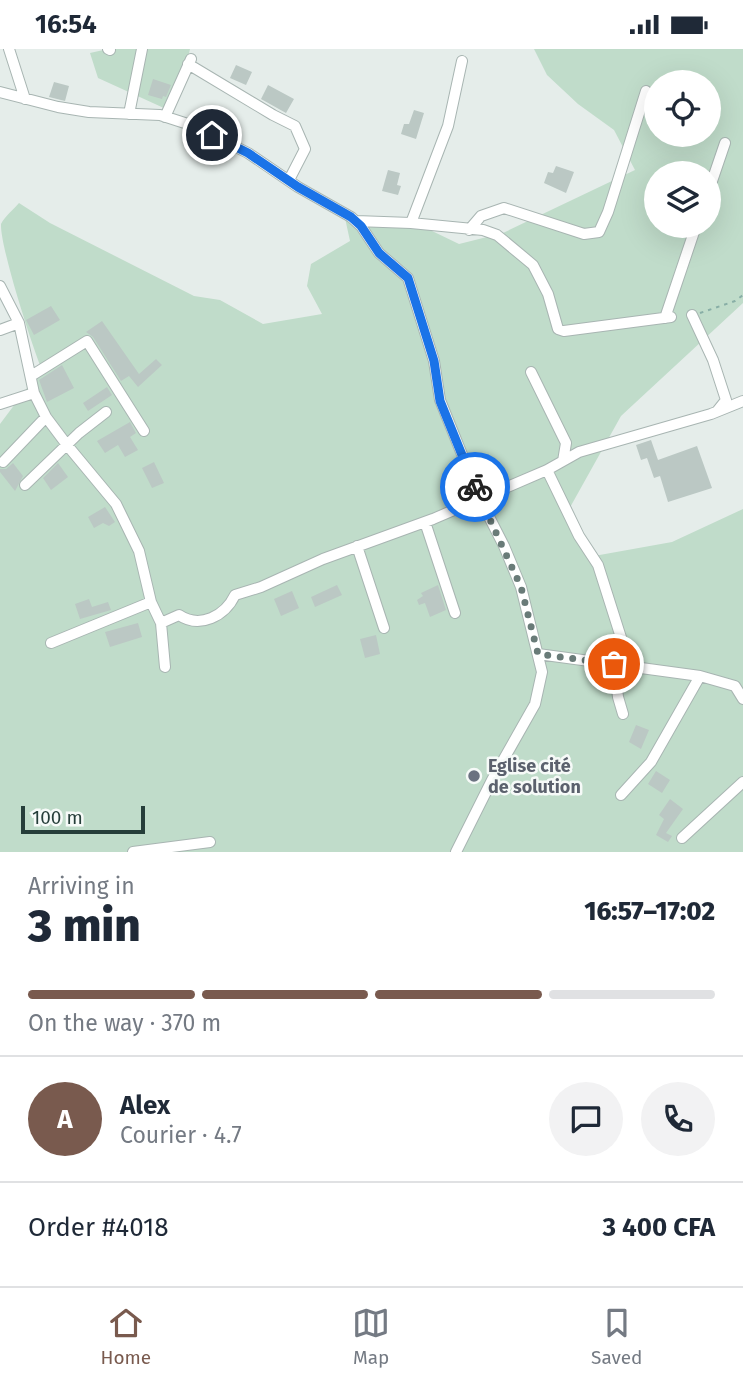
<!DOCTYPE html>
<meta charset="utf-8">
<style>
:root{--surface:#fff;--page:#f2f2f3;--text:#1f2937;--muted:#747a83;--line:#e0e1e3;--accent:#795a4e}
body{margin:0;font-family:"Fira Sans",sans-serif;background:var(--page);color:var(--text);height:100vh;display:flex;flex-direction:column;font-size:26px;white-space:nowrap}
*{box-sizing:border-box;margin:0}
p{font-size:23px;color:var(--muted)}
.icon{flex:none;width:38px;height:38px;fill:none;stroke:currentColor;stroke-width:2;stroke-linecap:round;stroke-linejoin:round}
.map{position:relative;height:803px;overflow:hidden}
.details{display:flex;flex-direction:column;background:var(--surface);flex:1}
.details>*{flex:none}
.buttons{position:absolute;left:644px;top:21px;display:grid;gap:14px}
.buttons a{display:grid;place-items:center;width:77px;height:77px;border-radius:50%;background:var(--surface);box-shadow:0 7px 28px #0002;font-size:35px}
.scale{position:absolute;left:21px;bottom:18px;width:124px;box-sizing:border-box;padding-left:7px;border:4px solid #263e3a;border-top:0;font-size:19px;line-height:24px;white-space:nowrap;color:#263e3a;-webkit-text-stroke:5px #f6faf8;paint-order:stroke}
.pin{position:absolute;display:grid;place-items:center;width:60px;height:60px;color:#fff;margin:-30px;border:4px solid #fff;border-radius:50%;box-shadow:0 2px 7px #0007}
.courier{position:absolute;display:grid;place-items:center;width:70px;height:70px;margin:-35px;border:5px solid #1a73e8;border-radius:50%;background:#fff;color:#222;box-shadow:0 2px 9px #0007}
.headline em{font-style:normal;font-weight:800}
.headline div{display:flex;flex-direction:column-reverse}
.headline{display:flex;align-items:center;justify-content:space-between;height:119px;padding:0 28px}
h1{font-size:46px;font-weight:800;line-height:52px}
.bar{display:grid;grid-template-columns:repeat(4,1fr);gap:10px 7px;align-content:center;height:84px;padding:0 28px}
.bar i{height:9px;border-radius:5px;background:var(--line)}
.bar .current{background:var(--accent)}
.bar p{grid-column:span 4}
.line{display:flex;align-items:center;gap:18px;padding:0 28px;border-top:2px solid var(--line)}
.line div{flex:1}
.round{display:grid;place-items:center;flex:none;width:74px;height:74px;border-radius:37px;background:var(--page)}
.status{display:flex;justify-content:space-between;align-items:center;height:49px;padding:0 35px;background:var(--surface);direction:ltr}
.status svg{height:19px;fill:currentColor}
.menu{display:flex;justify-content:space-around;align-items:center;height:98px;border-top:2px solid var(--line);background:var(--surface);font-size:19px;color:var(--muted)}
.menu a{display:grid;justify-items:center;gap:4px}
.menu .current{color:var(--accent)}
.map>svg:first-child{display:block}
.green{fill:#c0dcca;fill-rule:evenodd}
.building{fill:#bbc8c4}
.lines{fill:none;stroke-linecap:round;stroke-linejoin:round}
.minor-casing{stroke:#a8b5b2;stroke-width:12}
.path{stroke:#88aea6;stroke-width:2;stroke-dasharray:3.5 5;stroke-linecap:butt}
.minor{stroke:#fff;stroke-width:10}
.done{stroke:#697b78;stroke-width:7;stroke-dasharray:0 12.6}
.route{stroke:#1a73e8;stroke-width:9}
.worship-dot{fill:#6b7280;stroke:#f6faf8;stroke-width:2.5}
.labels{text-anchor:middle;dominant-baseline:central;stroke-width:5;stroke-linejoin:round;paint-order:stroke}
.worship-label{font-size:18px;font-weight:bold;fill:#5b616d;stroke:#f6faf8;text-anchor:start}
</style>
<div class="status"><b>16:54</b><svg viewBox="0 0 49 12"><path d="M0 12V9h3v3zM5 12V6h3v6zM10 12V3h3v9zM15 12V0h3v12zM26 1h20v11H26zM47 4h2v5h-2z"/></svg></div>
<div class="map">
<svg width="743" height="803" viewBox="0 0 743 803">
<rect width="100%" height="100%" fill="#e5edea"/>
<!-- green -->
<path class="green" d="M108 0H190L182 33 166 60 98 29 90 4Z
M534 0H743V254L621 367 568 462 594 507 672 493 743 460V803H0V375L27 339 40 316C30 290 0 197 1 175 5 167 14 160 19 154L50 174 194 247 220 251 263 275 322 265 307 237 311 215 350 192 345 169 386 170 430 181 459 195 503 184 635 121 614 81 578 55 547 26ZM656 33H709V86H656ZM656 124H709V177H656Z"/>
<!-- building -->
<path class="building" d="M236 16 252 23 246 36 230 29Z
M153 30 171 36 166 48 163 47 162 50 148 46Z
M54 33 69 37 65 52 49 48Z
M268 36 294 50 286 64 261 50Z
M414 61 424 64 416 90 401 85 404 75H409Z
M556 117 574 123 566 144 544 134 548 123 553 124Z
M388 121 400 124 397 136 401 137 398 146 382 142Z
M51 257 60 271 34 286 26 271Z
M102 272 139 325 156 310 162 316 138 338 129 327 121 332 93 288 86 283Z
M62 316 74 339 47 353 39 331Z
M107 338 112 346 88 362 83 354Z
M130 373 136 384 130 388 138 401 125 408 118 396 105 404 97 392Z
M651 391 658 411 697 397 712 439 668 453 660 427 654 429 647 409 641 411 636 396Z
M154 413 164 434 152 439 142 419Z
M13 414 23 427 15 442 0 423V420H6Z
M58 414 68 428 51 441 43 429Z
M105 458 115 473 109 477 103 474 94 479 88 468Z
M337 536 342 546 315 558 311 548Z
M438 536 446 561 430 568 425 554 419 556 417 551 423 547 421 544Z
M292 542 299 559 281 567 274 550Z
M89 550 92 558 108 553 111 561 80 570 75 555Z
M138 574 142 588 110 598 105 583Z
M376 586 380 605 365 609 360 590Z
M636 676 649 681 641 700 629 693Z
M656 722 670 731 662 744 648 735Z
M670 750 683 760 666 784 672 787 668 793 656 786 664 770 659 766Z"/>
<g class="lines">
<defs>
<path id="minor" d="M9 0 25 50
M108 0 110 1
M188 15 273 66 295 77 305 100 289 131
M0 43 58 58 89 63 160 66 194 77 248 104 298 138 351 168 361 177 379 204 408 229 434 312 440 351 480 450 504 497 521 538 542 623 535 655 492 731 456 803
M129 65 142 0
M165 68 191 10
M709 141 725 94
M356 172 411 174 483 181 497 186 533 216 548 245 558 280 564 282 671 268
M411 174 448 77 462 12
M469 181 481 167 504 159 584 185 599 183 608 163 646 42
M0 237 19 274 34 344 46 368 67 396 116 455 139 502 151 553 51 594
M692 266 713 311 726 351 718 361
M665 269 696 177
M0 281 19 274
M531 323 566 394 563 412
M31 327 87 292 144 382
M0 355 34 344
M3 413 46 368
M547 421 579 487 598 516 624 598 614 615 618 648 623 665
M25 436 79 384 106 363
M425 473 455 564
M357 497 384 579
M151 553 161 574 165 618
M161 574 179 566C200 580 225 567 235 546L261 538 323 510 433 470 547 421 579 403 711 365 743 352
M538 605 700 627 735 637 743 650
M621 746 651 713 700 627
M682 789 743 733
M133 803 210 793"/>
</defs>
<!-- minor casing -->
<use href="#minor" class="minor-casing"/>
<!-- path -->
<path class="path" d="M700 264 735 252 743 246"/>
<!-- minor -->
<use href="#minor" class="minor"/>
</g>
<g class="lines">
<!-- done -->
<path class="done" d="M475 438 521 538 538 605 614 615"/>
<!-- route -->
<path class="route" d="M212 86 248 104 298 138 351 168 361 177 379 204 408 229 434 312 440 352 475 438"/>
</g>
<!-- markers -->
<circle class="worship-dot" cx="474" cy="727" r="7"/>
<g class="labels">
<!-- worship labels -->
<g class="worship-label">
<text x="488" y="717">Eglise cité<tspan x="488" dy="21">de solution</tspan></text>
</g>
</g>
</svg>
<div class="buttons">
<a><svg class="icon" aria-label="locate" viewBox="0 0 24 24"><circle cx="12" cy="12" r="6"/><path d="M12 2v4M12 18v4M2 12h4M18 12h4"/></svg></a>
<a><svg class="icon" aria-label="layers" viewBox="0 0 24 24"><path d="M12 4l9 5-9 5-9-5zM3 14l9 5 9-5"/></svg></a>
</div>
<div class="scale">100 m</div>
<div class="pin" style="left:614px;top:615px;background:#ea580c"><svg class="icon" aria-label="bag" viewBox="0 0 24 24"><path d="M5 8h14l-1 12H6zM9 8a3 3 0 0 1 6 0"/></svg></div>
<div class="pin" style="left:212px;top:86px;background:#1f2937"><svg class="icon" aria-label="home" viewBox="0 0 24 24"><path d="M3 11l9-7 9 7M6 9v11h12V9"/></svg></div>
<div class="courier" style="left:475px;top:438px"><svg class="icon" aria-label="bike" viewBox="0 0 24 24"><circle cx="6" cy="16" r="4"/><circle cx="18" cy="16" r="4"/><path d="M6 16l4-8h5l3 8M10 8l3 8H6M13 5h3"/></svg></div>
</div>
<section class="details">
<div class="headline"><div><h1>3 min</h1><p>Arriving in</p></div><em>16:57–17:02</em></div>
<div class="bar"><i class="current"></i><i class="current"></i><i class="current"></i><i></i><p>On the way · 370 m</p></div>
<div class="line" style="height:126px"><b class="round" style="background:var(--accent);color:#fff">A</b><div><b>Alex</b><p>Courier · 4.7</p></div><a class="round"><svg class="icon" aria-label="chat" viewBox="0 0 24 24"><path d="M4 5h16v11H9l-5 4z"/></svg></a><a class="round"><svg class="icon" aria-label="phone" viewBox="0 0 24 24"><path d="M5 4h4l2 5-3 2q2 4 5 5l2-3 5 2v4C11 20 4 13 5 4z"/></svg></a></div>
<div class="line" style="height:91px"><div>Order #4018</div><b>3 400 CFA</b></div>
</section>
<nav class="menu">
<a class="current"><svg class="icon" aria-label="home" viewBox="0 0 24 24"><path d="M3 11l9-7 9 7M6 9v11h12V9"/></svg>Home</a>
<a><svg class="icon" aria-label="map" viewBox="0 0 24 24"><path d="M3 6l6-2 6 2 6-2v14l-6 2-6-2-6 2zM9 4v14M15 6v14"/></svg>Map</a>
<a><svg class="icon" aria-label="saved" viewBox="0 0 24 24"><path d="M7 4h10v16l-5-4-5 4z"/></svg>Saved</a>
</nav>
